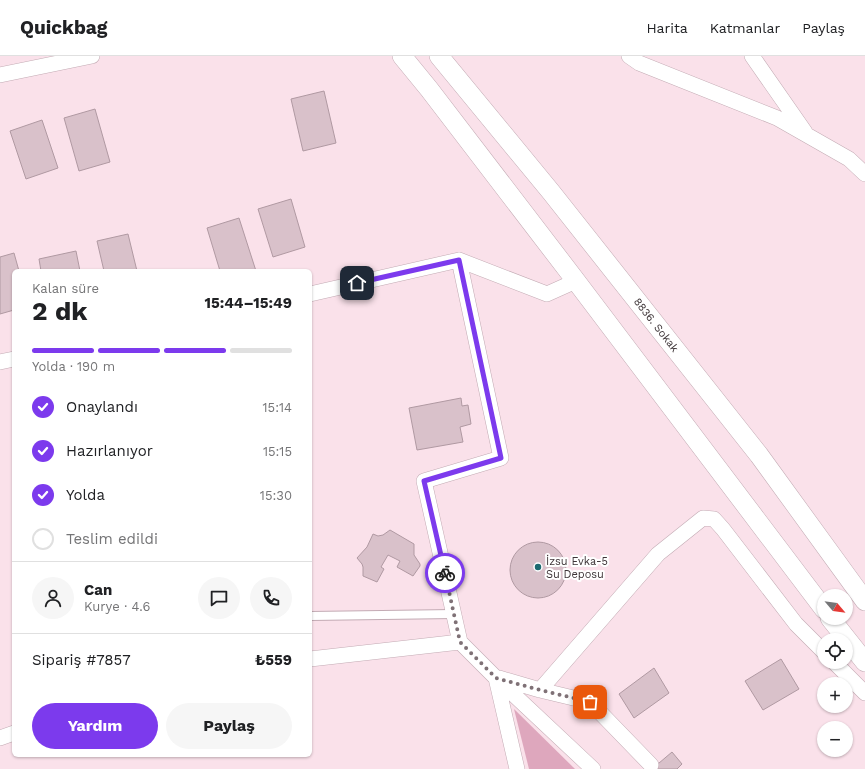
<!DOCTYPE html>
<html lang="tr">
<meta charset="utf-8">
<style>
:root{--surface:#fff;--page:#f6f6f6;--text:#202124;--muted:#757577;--line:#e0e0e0;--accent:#7c3aed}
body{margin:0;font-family:"Work Sans",sans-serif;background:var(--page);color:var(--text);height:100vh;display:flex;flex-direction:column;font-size:15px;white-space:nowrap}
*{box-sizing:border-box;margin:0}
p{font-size:13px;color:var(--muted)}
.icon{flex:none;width:22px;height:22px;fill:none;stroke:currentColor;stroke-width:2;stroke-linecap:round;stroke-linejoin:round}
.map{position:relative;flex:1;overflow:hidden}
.side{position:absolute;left:12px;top:213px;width:300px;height:488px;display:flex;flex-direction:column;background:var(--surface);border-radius:6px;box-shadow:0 1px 3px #0004}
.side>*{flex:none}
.needle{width:26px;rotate:119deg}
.buttons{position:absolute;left:817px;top:533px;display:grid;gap:8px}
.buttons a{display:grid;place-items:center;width:36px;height:36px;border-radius:50%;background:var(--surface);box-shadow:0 1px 3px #0004;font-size:20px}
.pin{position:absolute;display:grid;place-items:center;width:34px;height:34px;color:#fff;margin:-17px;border-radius:8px;box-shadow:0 2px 6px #0006}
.courier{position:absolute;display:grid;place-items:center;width:40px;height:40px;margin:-20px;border:3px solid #7c3aed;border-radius:50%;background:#fff;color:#222;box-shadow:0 1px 5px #0007}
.summary em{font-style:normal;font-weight:700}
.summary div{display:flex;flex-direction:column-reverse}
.summary{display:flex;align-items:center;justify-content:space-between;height:68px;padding:0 20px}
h1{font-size:26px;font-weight:700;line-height:30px}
.bar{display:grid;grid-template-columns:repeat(4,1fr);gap:6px 4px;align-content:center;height:48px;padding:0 20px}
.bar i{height:5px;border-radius:3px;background:var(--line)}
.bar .selected{background:var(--accent)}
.bar p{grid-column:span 4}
.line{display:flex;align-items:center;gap:10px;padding:0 20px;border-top:1px solid var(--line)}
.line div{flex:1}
.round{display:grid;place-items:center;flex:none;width:42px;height:42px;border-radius:21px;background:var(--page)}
ol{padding:0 20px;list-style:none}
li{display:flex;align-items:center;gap:12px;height:44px}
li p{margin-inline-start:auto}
li .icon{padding:4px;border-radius:50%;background:var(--accent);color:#fff;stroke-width:4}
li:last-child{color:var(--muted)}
li i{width:22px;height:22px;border:2px solid var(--line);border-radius:50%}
.cta{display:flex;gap:8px;margin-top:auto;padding:8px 20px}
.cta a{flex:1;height:46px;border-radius:24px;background:var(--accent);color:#fff;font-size:16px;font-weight:700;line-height:46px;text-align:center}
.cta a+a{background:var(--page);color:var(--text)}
header{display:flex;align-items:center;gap:24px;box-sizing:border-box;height:56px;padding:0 20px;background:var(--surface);border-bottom:1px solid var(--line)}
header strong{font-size:19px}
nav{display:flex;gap:22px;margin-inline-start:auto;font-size:14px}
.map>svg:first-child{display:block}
.green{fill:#dea7bd}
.building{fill:#d9c1ca;stroke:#b099a2}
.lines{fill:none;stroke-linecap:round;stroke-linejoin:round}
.service-casing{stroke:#c3abb4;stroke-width:10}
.minor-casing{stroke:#c3abb4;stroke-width:16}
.tertiary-casing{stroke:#c3abb4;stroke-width:20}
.service{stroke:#fff;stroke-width:8}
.minor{stroke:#fff;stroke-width:15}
.tertiary{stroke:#fff;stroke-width:19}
.done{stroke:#7f7176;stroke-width:4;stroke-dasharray:0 7.2}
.route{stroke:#7c3aed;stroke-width:5}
.poi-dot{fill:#1d6970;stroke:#fff;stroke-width:1.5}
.labels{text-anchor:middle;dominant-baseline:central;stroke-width:4;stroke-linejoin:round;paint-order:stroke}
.street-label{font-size:11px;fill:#3d3437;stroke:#fff}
.poi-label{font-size:11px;fill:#3d3437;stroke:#fff;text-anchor:start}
</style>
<header>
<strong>Quickbag</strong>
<nav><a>Harita</a><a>Katmanlar</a><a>Paylaş</a></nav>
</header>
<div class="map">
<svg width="865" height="713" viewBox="0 0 865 713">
<rect width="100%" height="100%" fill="#fae1ea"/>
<!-- green -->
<path class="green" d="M514 653 575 713H529Z"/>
<!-- building -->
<path class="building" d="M324 35 336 87 303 95 291 43Z
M95 53 110 106 79 115 64 62Z
M42 64 58 112 26 123 10 75Z
M291 143 305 191 273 201 258 153Z
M239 162 256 215H220L207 172Z
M128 178 137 215H104L97 185Z
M76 195 80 215H41L39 203Z
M14 197 19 215H14V254L0 258V201Z
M461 342 462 350 468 349 471 368 460 371 463 386 417 394 409 352Z
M390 474 414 488V499L420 508V510L413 520 397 511 400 505 388 499 381 511 384 513 377 526 363 520V511L362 508 357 502 367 491 373 478 378 480 383 479Z
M510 514a28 28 0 1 1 56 0a28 28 0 1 1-56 0Z
M781 603 799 633 763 654 745 625Z
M654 612 669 637 634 662 619 638Z
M672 696 682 708 677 713H652Z"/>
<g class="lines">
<defs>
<path id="service" d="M310 560 454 558"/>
<path id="minor" d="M629 0 639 7 777 62 849 103 865 118
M752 0 805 76
M0 19 92 0
M459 204 501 402 424 425 460 586 496 622 593 713
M310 238 459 204 547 238 576 225
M0 306 14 303
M310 603 460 586
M834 606 865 637
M496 622 517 713
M499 622 540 634 590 646 651 709
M540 634 658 498 703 462 714 463 723 473 796 568 824 596
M0 682 14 677"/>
<path id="tertiary" d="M402 0 429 33 576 225 824 553
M439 0 551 136 759 399 865 545
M830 562 865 606"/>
</defs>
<!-- service casing -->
<use href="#service" class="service-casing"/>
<!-- minor casing -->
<use href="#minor" class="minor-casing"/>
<!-- tertiary casing -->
<use href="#tertiary" class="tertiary-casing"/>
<!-- service -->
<use href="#service" class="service"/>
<!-- minor -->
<use href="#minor" class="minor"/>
<!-- tertiary -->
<use href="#tertiary" class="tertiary"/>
</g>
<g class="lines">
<!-- done -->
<path class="done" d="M445 517 460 586 496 622 540 634 590 646"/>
<!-- route -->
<path class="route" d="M357 227 459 204 501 402 424 425 445 517"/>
</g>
<!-- markers -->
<circle class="poi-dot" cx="538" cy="511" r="4"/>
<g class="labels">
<!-- street labels -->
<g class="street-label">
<text transform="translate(656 269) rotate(52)">8836. Sokak</text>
</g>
<!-- poi labels -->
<g class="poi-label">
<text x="546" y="505">İzsu Evka-5<tspan x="546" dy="13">Su Deposu</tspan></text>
</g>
</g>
</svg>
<div class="buttons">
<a><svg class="needle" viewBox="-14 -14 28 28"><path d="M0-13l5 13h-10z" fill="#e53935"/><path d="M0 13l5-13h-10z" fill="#757577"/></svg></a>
<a><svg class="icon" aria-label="locate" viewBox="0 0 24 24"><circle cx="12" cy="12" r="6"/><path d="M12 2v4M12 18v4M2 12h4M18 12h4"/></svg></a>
<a>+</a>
<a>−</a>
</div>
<div class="pin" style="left:590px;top:646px;background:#ea580c"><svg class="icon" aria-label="bag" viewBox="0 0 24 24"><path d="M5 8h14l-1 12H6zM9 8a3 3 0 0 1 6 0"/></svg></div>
<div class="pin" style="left:357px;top:227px;background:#1f2937"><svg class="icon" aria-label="home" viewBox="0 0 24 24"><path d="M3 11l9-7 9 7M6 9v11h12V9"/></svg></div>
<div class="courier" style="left:445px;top:517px"><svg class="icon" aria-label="bike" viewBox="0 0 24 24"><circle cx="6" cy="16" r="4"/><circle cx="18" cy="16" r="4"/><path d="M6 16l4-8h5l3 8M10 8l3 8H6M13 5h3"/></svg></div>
<section class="side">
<div class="summary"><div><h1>2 dk</h1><p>Kalan süre</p></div><em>15:44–15:49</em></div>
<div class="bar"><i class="selected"></i><i class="selected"></i><i class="selected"></i><i></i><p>Yolda · 190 m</p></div>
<ol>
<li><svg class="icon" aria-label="check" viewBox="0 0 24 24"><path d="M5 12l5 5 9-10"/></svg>Onaylandı<p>15:14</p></li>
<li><svg class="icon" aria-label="check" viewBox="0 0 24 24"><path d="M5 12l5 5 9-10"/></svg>Hazırlanıyor<p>15:15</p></li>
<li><svg class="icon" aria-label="check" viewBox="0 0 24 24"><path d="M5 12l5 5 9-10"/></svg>Yolda<p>15:30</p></li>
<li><i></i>Teslim edildi</li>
</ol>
<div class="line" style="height:72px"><a class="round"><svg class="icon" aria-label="person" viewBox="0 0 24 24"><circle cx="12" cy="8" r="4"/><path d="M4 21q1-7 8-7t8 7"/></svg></a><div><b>Can</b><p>Kurye · 4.6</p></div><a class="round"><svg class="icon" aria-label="chat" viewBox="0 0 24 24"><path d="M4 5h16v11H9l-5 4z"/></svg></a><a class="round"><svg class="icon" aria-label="phone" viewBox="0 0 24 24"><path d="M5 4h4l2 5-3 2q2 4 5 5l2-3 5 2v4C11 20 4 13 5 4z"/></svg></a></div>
<div class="line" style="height:52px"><div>Sipariş #7857</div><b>₺559</b></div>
<div class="cta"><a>Yardım</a><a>Paylaş</a></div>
</section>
</div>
